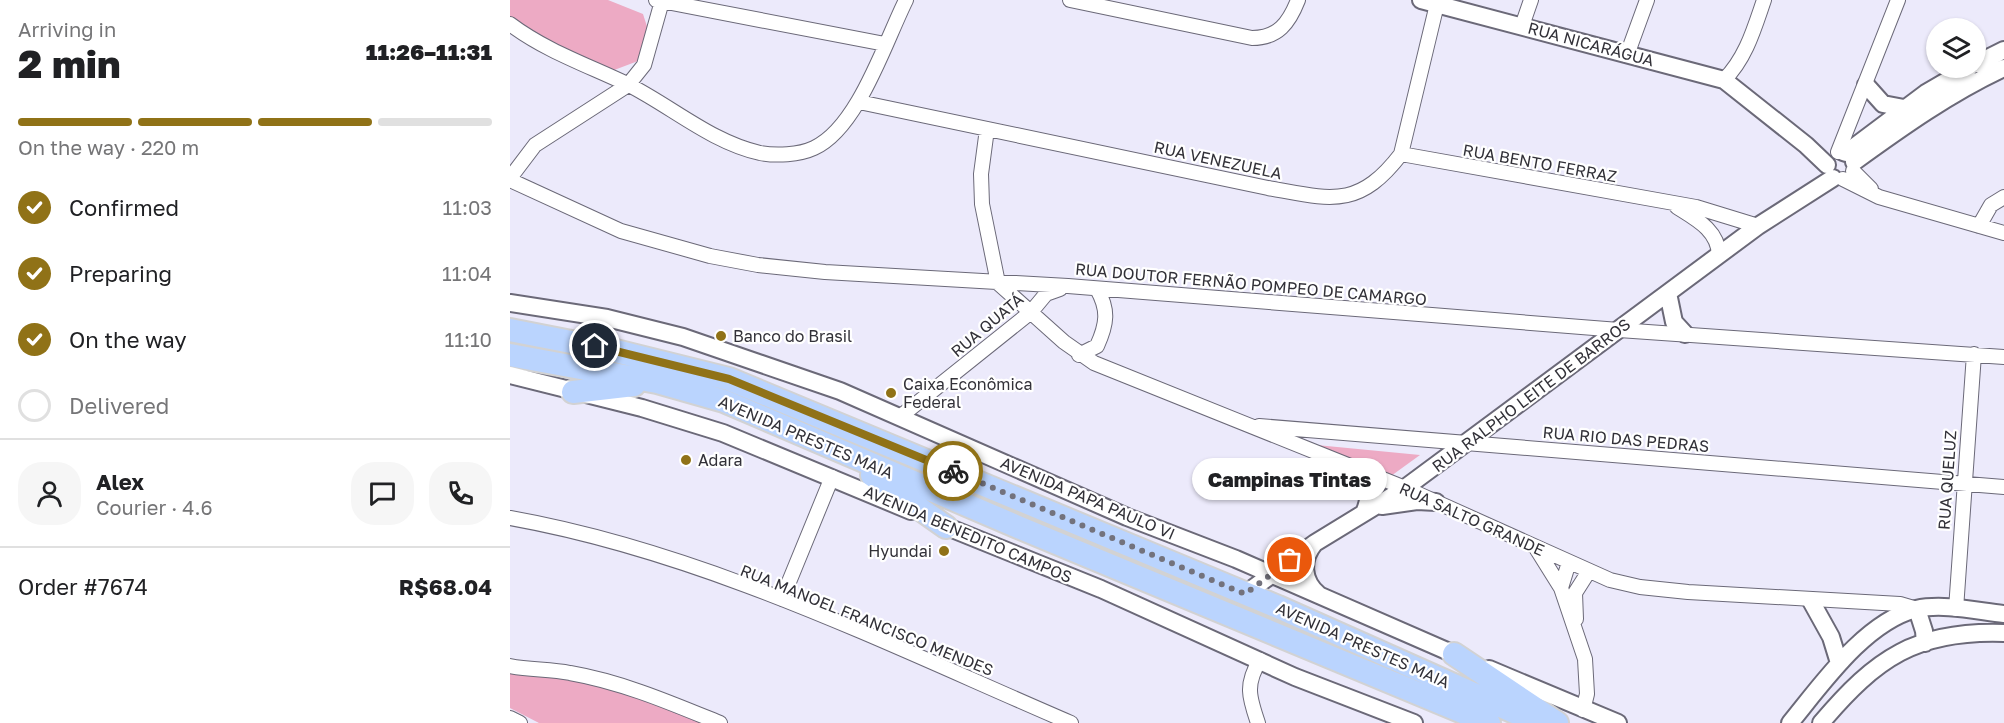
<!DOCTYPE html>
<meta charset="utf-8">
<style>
:root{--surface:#fff;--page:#f6f6f6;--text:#202124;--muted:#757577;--line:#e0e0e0;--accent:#907217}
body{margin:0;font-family:"Golos Text",sans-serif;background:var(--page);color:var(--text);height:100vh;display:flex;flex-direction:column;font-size:22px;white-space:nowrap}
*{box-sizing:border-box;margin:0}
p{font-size:20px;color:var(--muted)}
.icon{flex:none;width:33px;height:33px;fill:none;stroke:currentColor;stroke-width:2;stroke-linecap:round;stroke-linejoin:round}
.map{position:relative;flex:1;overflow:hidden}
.panel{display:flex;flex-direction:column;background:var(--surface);width:510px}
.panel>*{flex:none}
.buttons{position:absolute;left:1416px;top:18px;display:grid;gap:12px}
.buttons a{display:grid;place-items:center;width:60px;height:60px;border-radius:50%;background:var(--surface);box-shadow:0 2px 4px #0004;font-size:30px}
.pin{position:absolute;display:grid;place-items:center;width:51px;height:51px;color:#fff;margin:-26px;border:3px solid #fff;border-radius:50%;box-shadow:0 2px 6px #0007}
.courier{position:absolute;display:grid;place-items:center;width:60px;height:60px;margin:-30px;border:4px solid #907217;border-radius:50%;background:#fff;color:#222;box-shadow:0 2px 8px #0007}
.bubble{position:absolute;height:42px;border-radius:21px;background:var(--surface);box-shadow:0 2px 4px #0004;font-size:20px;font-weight:800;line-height:42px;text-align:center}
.headline em{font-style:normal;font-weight:800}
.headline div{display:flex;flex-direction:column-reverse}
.headline{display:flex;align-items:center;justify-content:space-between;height:102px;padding:0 18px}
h1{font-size:39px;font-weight:800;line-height:45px}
.bar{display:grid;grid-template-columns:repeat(4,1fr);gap:9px 6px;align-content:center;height:72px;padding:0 18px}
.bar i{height:8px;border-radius:4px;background:var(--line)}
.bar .current{background:var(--accent)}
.bar p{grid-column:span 4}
.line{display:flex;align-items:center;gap:15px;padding:0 18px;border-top:2px solid var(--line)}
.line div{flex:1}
.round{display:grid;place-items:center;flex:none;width:63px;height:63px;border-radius:24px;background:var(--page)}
ol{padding:0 18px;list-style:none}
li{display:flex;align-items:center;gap:18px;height:66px}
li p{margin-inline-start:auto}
li .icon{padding:6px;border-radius:50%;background:var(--accent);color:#fff;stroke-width:4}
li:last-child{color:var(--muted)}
li i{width:33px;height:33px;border:3px solid var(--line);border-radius:50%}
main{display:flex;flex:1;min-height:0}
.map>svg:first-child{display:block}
.green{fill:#edaac4}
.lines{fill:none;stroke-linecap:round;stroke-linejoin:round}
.minor-casing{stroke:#6b6978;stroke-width:16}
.tertiary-casing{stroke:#6b6978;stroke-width:20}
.trunk-casing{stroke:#d2d2d3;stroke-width:26}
.minor{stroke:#fff;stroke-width:14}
.tertiary{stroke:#fff;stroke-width:16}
.trunk{stroke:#bad4fe;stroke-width:22}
.done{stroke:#73727c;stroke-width:6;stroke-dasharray:0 10.8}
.route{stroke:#907217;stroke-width:8}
.poi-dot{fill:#907217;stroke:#fff;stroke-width:2}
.labels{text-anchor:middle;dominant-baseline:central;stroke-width:4.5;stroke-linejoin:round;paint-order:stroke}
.street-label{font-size:16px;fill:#323138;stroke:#fff}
.poi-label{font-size:16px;fill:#323138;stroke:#fff;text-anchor:start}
</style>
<main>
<section class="panel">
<div class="headline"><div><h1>2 min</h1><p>Arriving in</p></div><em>11:26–11:31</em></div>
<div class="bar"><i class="current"></i><i class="current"></i><i class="current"></i><i></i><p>On the way · 220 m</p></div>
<ol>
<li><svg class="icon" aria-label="check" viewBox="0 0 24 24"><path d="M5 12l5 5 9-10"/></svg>Confirmed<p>11:03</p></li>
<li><svg class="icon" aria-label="check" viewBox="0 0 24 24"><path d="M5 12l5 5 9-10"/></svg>Preparing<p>11:04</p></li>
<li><svg class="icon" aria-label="check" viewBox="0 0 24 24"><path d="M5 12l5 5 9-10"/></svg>On the way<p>11:10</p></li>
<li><i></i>Delivered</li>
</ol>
<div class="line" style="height:108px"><a class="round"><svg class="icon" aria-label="person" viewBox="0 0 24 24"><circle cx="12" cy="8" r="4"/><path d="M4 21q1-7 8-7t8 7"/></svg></a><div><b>Alex</b><p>Courier · 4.6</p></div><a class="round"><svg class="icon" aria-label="chat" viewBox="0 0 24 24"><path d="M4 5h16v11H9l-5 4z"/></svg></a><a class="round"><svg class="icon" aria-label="phone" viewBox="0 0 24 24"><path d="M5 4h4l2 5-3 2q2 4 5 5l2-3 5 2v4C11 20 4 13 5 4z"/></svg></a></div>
<div class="line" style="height:78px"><div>Order #7674</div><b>R$68.04</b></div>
</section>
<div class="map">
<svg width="1494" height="723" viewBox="0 0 1494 723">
<rect width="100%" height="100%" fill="#eceafb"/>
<!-- green -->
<path class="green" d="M0 0H98L133 14 141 39 128 61 99 72 68 59 0 19Z
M796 444 910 455 881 476Z
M0 671 60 678 120 694 193 723H29L0 708Z"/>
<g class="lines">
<defs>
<path id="minor" d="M146 0 375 44
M560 0 742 38C768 38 779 23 788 0
M0 24C36 51 77 65 117 84 161 106 201 142 250 153 266 156 289 155 304 148 348 128 375 42 396 0
M1012 26 1021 0
M1117 55 1137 0
M1214 80C1236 58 1244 29 1254 0
M349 102 758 188C820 199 848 210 891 154L928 0
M477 129 471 174 472 204 488 283 554 342 584 363 895 488 1100 580 1130 587 1178 592 1390 604 1407 609
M1328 152 1388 0
M891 154 1186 207 1248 226
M1343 171 1361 189
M0 178 25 145 118 85 134 65 152 1
M1333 179 1369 197 1494 233
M0 180 111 231 200 256 248 265 315 272 558 286 1109 330 1494 357
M1167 207C1186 219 1208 230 1209 255
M1469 226 1481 205 1494 197
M569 355 587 346C597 324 599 310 587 289
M391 416 521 312 536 294 550 289
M749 426 1494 487
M0 518C196 553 379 645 561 723
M1026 548 1051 588
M1059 562 1051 588 1075 659 1077 694 1073 710
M272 599 322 477
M1446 609 1464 354
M1066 619 1065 593 1079 571
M0 666C20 670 40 669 60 673 112 682 161 703 210 723
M0 718 10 723
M748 723C739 697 735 684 750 660"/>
<path id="tertiary" d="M911 0 1214 80 1296 145 1317 165
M1466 64 1494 50
M1356 85 1373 104 1394 108
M1333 152 1336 153 1416 93 1459 68
M1344 162C1391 128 1440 93 1494 68
M1158 293 1164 322 1175 334
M0 303 97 318 173 337 330 391 617 517 726 559 953 658
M0 375 132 408 213 433 401 511
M850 470C860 485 861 497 854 513
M872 506 907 501 926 502
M425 522 591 589 785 677 904 723
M804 544C791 560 792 581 809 595
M735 594 805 543 895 488 1248 226 1323 178
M1301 601 1321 637 1329 663
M1407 609 1414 631 1415 643
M979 669 1108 723
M1280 723C1312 684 1355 622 1406 609 1433 603 1467 611 1494 614
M1311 723C1366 658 1406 630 1494 633"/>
<path id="trunk" d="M0 330 102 350 219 379 768 607 1029 723
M0 355 147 382 214 401 508 527 979 723
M63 392 124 385
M362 475 436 527
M944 654 1047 723"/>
</defs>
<!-- minor casing -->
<use href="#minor" class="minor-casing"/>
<!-- tertiary casing -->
<use href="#tertiary" class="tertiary-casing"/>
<!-- trunk casing -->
<use href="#trunk" class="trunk-casing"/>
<!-- minor -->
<use href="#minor" class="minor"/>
<!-- tertiary -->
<use href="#tertiary" class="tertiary"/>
<!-- trunk -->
<use href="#trunk" class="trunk"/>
</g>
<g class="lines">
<!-- done -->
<path class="done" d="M443 471 735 594 780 560"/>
<!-- route -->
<path class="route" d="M85 346 219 379 443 471"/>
</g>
<!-- markers -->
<g class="poi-dot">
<circle cx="211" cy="336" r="6"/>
<circle cx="381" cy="393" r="6"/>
<circle cx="176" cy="460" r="6"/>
<circle cx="434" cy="551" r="6"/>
</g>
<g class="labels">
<!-- street labels -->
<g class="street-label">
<text transform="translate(1081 44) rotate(15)">RUA NICARÁGUA</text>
<text transform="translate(708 160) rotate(12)">RUA VENEZUELA</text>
<text transform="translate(1030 163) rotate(10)">RUA BENTO FERRAZ</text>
<text transform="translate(741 284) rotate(5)">RUA DOUTOR FERNÃO POMPEO DE CAMARGO</text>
<text transform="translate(477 325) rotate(-40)">RUA QUATÁ</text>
<text transform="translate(1021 395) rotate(-37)">RUA RALPHO LEITE DE BARROS</text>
<text transform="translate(296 437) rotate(23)">AVENIDA PRESTES MAIA</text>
<text transform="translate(1116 439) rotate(5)">RUA RIO DAS PEDRAS</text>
<text transform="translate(1437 480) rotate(-86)">RUA QUELUZ</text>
<text transform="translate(578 498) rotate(23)">AVENIDA PAPA PAULO VI</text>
<text transform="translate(962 519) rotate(24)">RUA SALTO GRANDE</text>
<text transform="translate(458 534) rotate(23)">AVENIDA BENEDITO CAMPOS</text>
<text transform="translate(357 620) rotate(22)">RUA MANOEL FRANCISCO MENDES</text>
<text transform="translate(853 645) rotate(24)">AVENIDA PRESTES MAIA</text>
</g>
<!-- poi labels -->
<g class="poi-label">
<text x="223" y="336">Banco do Brasil</text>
<text x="393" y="384">Caixa Econômica<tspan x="393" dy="18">Federal</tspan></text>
<text x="188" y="460">Adara</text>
<text x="422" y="551" text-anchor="end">Hyundai</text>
</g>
</g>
</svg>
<div class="buttons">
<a><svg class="icon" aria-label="layers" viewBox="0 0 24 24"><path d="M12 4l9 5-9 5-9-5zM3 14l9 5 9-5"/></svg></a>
</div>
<div class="pin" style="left:780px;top:560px;background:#ea580c"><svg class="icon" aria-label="bag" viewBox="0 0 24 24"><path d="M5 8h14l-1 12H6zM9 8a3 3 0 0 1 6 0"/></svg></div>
<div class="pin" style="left:85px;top:346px;background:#1f2937"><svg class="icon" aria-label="home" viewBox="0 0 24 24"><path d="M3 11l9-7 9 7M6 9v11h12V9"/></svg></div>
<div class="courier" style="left:443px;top:471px"><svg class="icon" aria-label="bike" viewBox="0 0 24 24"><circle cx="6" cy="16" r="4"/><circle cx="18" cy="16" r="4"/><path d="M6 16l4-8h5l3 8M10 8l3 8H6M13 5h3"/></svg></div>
<div class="bubble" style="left:682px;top:458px;width:195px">Campinas Tintas</div>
</div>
</main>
